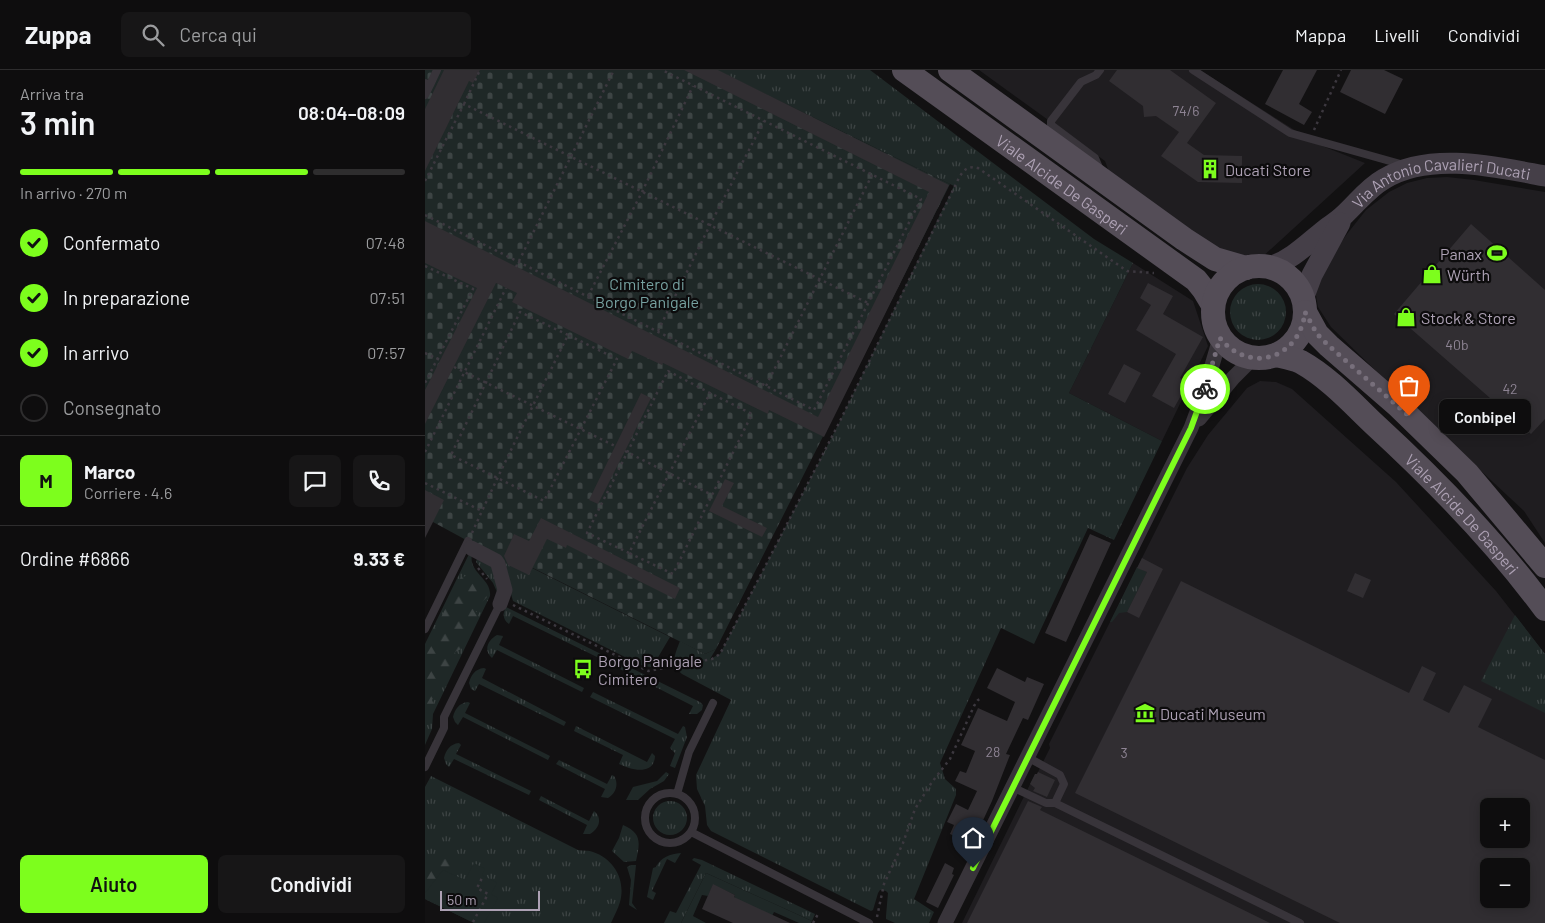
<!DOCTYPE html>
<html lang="it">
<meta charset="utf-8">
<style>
:root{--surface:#0e0d0e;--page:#171617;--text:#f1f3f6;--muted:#9b9c9e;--line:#2e2d2e;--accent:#7dfe1d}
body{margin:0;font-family:Barlow,sans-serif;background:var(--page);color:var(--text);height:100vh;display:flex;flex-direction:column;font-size:19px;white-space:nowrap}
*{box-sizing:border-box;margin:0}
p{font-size:16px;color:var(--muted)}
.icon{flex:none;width:28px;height:28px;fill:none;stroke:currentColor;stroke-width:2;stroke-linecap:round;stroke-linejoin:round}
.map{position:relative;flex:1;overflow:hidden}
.details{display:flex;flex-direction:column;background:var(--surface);width:425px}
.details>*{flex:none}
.controls{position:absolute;left:1055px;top:728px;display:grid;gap:10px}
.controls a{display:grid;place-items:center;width:50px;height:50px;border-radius:8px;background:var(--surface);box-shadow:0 2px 12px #0003,0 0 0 1px var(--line);font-size:25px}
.scale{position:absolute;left:15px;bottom:12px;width:100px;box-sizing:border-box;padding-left:5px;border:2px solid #ada1b4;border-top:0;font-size:14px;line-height:18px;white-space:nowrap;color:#ada1b4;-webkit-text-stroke:4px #0d0c0d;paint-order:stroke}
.pin{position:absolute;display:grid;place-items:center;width:42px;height:42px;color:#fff;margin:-51px -21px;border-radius:50% 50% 50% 0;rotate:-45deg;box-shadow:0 0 5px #0007}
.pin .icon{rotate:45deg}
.courier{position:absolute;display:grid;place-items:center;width:50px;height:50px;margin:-25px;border:4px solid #7dfe1d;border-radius:50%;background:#fff;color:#222;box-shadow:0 1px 6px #0007}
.bubble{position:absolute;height:35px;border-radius:8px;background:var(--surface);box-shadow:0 2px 12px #0003,0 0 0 1px var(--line);font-size:16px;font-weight:600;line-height:35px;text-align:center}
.summary em{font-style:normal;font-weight:600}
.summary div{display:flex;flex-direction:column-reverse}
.summary{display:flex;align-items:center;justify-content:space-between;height:85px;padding:0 20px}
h1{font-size:32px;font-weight:600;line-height:38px}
.bar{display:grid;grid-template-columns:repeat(4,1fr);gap:8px 5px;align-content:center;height:60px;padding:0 20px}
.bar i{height:6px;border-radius:4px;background:var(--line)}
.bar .current{background:var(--accent)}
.bar p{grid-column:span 4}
.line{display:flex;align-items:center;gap:12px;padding:0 20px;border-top:1px solid var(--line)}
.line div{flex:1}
.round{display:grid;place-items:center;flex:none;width:52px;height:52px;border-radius:8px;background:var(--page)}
ol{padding:0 20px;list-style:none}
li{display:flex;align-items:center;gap:15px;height:55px}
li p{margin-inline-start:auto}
li .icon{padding:5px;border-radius:50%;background:var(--accent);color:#111;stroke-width:4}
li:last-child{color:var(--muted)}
li i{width:28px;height:28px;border:2px solid var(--line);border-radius:50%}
.action{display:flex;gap:10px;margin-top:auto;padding:10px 20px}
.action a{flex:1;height:58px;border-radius:8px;background:var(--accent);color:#111;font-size:20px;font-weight:600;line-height:58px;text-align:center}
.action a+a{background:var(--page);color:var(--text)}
header{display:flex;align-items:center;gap:30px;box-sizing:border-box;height:70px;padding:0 25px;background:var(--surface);border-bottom:1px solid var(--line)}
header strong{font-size:24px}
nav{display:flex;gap:28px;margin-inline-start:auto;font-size:18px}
.search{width:350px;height:45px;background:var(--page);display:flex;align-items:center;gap:12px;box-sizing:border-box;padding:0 18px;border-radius:8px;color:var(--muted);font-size:19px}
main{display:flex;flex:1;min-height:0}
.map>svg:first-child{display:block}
.built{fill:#1f1d20;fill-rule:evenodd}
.grass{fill:url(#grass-tufts)}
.forest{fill:url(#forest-firs)}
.cemetery{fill:url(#cemetery-stones)}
.garden{fill:#1f2827}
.building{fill:#312e32;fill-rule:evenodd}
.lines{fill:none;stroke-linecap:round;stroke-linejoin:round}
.path{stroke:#3c383f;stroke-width:2.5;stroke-dasharray:2.5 4;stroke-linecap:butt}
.lane{stroke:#38343a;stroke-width:8}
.street{stroke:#38343a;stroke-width:15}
.secondary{stroke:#453f48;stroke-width:21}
.primary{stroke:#544d57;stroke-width:24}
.done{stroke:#776f7b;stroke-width:5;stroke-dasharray:0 9}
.route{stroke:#7dfe1d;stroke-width:6}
.labels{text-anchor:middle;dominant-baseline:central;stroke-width:4.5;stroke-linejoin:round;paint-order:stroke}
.number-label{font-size:14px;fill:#8e8494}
.poi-label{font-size:16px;fill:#ada1b4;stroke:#0d0c0d;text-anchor:start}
.street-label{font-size:16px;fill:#ada1b4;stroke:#0d0c0d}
.park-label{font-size:16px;fill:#76a1a0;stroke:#0d0c0d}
</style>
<header>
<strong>Zuppa</strong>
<div class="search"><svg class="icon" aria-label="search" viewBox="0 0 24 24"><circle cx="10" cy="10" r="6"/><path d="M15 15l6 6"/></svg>Cerca qui</div>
<nav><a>Mappa</a><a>Livelli</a><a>Condividi</a></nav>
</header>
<main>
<section class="details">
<div class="summary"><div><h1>3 min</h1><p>Arriva tra</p></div><em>08:04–08:09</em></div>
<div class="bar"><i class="current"></i><i class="current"></i><i class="current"></i><i></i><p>In arrivo · 270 m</p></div>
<ol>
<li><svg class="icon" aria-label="check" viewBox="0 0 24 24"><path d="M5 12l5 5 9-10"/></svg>Confermato<p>07:48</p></li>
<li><svg class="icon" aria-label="check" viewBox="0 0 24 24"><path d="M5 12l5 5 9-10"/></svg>In preparazione<p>07:51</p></li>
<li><svg class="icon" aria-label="check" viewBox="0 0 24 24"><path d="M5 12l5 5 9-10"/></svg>In arrivo<p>07:57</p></li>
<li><i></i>Consegnato</li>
</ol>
<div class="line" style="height:90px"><b class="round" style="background:var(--accent);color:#111">M</b><div><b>Marco</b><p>Corriere · 4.6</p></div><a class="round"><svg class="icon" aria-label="chat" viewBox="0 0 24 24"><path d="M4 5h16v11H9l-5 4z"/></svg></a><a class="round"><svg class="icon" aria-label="phone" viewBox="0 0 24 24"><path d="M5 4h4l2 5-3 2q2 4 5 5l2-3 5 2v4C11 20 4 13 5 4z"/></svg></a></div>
<div class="line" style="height:65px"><div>Ordine #6866</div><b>9.33 €</b></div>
<div class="action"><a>Aiuto</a><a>Condividi</a></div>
</section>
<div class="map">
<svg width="1120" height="853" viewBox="0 0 1120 853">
<defs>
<pattern id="grass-tufts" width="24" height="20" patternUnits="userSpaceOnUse" patternTransform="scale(1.25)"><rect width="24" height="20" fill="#1f2827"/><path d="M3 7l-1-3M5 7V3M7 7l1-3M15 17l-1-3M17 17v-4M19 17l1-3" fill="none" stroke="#3d4444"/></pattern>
<pattern id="forest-firs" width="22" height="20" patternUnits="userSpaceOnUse" patternTransform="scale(1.25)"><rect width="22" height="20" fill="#1f2827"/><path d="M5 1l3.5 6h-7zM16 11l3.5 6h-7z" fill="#3d4444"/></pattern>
<pattern id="cemetery-stones" width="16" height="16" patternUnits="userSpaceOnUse" patternTransform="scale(1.25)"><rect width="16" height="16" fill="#1f2827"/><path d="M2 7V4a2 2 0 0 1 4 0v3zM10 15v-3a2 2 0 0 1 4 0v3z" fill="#3d4444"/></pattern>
</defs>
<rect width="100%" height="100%" fill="#121112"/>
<!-- built -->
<path class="built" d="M554 0H775L890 73 940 93 834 190 814 191 796 185 684 102 680 91Z
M1022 107 1049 110 1120 122V473L1099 441 994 343 906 257 893 237 890 220 903 191 922 164 941 140 964 122 982 113 1002 108Z
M708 193 768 231 783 276 737 371 644 323Z
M835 311 851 312 867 319 971 412 1071 521 1120 584V853H537L610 704H612L625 678 624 674 762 398 783 365 822 318ZM1064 736H1096V769H1064ZM1064 796H1096V829H1064Z"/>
<!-- grass -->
<path class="grass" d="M291 0H445L669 169 708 193 644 323 737 371 689 470 663 458 609 574 576 558 515 693 520 709 531 719V725L489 829 509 842 504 853H470L461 849V846L463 823 461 821 455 820 453 823 448 840 446 841 286 761 282 755 280 736 272 719 271 705 306 630 257 604C245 594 250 584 255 571L280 584 291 579 285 589 295 584 414 353 529 116Z
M805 242a28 28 0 1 1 56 0a28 28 0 1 1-56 0Z
M44 484 47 485C43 502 67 509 65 526L8 644 7 659 0 675V574Z
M52 488 70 498 75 520 72 522 68 513 51 492Z
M77 492 107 498 245 567 232 589 231 596 226 597 218 596 88 531Z
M712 497 722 502 702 542 694 543 687 552H685Z
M81 537 176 584 174 588 88 546 84 554C77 549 78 543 81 537Z
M1090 545 1120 584V643L1056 611Z
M72 565 78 566 74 575 159 618 157 622 72 580 67 588C58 580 63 570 72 565Z
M186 588 275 632 278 635 277 640 272 644H264L268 636 183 593Z
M59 598 61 599 57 608 141 652 139 656 54 614 50 621 46 619 44 613C46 605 50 599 59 598Z
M168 622 253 664 258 656 260 657 262 667 250 698 245 696 250 683 245 678 250 669 165 627Z
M43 632 45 633 40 643 125 686 123 690 38 647 33 655 30 652 28 647C30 639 34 633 43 632Z
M151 656 222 692 227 683 230 686C229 706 206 700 194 694L198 685 149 661Z
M34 673 36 675 31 684 106 721 104 725 29 689 24 697 21 694 19 688C21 680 25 674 34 673Z
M134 690 182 714 187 705 189 706C194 714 191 723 183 728L176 727 180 719 131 694Z
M241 702 244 704 239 711 225 719 213 730H201L208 717 232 711Z
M6 706 153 780C158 781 164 780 168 782 189 789 201 810 195 832 193 839 189 846 186 853H49L0 829V717Z
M116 726 164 751 169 741C178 748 174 759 165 764H158L162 755 114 730Z
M228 748a17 17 0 1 1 34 0a17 17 0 1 1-34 0Z
M198 755C217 763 215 773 211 791L199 792 187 781 194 768Z
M256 783 250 793 242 789 227 821 231 823 228 830 222 827 228 798 231 797C236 787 245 784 256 783Z
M269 788 277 790 390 844 387 851 281 803 256 853H239L245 841 251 843 276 795 267 790Z
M206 795H211L207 833 212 840 204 835 206 810 202 797Z"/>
<!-- forest -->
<path class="forest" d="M42 506H50L52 512H57L63 518V526L49 540 53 543 51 549 46 556V564L42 567 39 564 34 567 36 579 30 582 31 588 26 595 21 609 11 613V623L7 630 9 635H3L0 639V580L36 507Z
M15 788 25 790 28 788 31 789 28 799 18 800 0 823V793Z"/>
<!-- cemetery -->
<path class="cemetery" d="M0 0H291L525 114 291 579 280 584 108 498 104 505 76 491 43 471 8 452 0 454Z"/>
<!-- garden -->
<path class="garden" d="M49 793 60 799 57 805 72 813 66 824 73 828 59 853H49L0 829V823L18 800 40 810Z
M281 803 387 851 386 853H374L349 842 344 853 309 827 310 825 288 815 283 826 277 825 268 846 281 853H256Z"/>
<!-- building -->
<path class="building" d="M19 0H55L48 13 44 11 0 101V39Z
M259 0H293L524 115 399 367 344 340 343 344 238 293 237 295 207 281 203 289 87 232 92 223 71 213 0 354V320L52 218 0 193V151L393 347 504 122Z
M692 0H745L791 33 762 73 779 85 817 86V113L773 112 736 86 754 62 731 46 719 47 718 36 684 11Z
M858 0H892L874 34 887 42 879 55 840 34Z
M926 0H959L978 9 960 44 915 22Z
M1046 154 1120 220V349L1106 364 969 244Z
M723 213 748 226 738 244 778 267 755 308 763 313 749 338 727 326 751 284 711 260 726 235 715 228Z
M699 294 716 303 700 333 683 324Z
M216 323 226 328 204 373 173 434 164 430Z
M300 409 309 413 297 436 342 458 337 467 284 441Z
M0 420 19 430 0 468Z
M116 448 255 518 250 529 142 475 141 478 122 469 104 505 83 495 79 486 89 464 104 471Z
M665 464 686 473 641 572 620 563Z
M717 488 738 499 714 548 702 542 722 502 712 498Z
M930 503 946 510 938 528 922 521Z
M756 511 984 623 997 596 1011 603 998 630 1024 643 1039 615 1067 629 1053 657 1120 690V853H915L650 723ZM1064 736H1096V769H1064ZM1064 796H1096V829H1064Z
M572 598 600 612 602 607 619 614 603 650 598 648 581 684 585 685 567 731 547 774 525 764 529 755 522 752 531 734 543 740 552 721 530 711 535 701 541 703 550 681 536 675 553 638 582 651 590 632 562 618Z
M613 702 630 710 622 727 608 721 610 718 605 714 610 704H612Z
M603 731 617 737 615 740 845 853H542Z
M520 793 529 798 527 804 529 805 513 838 501 832Z
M288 814 310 825 309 827 365 853H308L277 839Z"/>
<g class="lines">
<!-- path -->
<path class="path" d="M39 34 55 0
M889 60 916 0
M0 111 39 34 443 233
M0 145 389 340 496 129 237 0
M0 196 48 219 0 313
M91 197 189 0
M163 226 217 122 268 16
M233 261 285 155 339 51
M0 283 15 290
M29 297 190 376
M341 316 447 105
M200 381 287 425
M0 382 81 218
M0 413 57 441
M47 463C77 396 111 330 143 265L192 289 119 431 26 385 95 242 143 265
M204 483 162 463 243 301 285 323 204 483 248 504 327 344 285 323
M53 498 62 509
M88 535 223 601 287 589 295 584 414 353 530 116C535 106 539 94 553 98L702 201 729 203
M452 847 459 814 478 773 490 739 507 712 525 689 549 636 553 630 555 629
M48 852 63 824 52 818 58 806
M388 853 393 844"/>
<!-- lane -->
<path class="lane" d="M768 0 865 63 979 95
M0 13 5 15 12 0
M0 25 5 15
M675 100 670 88 626 55V51L656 12 671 5 675 0
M0 559 43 471
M602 687 635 705 639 714 630 733
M0 697 19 658V647L75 534
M587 717 621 733H630L875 853
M220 748a25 25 0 1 1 50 0a25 25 0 1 1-50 0Z
M252 724 264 682 288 633
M266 762 444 853"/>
<!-- street -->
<path class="street" d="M774 349 808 308 828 288
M46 478 71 491 73 494 80 520 75 534
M520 853 766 358 779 323 795 268"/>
<!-- secondary -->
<g class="secondary">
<path id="s1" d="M845 197C867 190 884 172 902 158 908 154 914 150 920 144 933 132 943 118 959 109 1005 81 1071 97 1120 106"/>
<path d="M878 229 887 205 915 153"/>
</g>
<!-- primary -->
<g class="primary">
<path id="s2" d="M479 0 771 210 779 220 788 235"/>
<path d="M525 0 759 169 790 189 821 198"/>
<circle cx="834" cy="242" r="46"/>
<path d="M880 242 892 264 904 276 972 335 1042 403 1120 496"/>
<path id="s3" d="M851 285C860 287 868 288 876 292 903 307 927 333 949 354 1011 411 1070 471 1120 539"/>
</g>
</g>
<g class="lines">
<!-- done -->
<path class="done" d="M780 319 795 268C825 305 875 288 880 242L892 264 904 276 984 346"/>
<!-- route -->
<path class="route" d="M548 798 766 358 780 319"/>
</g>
<!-- icons -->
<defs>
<symbol id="building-bare" viewBox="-9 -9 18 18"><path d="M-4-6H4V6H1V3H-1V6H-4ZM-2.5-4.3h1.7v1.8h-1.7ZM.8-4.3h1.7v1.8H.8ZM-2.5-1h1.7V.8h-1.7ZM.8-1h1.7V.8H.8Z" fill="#7dfe1d" stroke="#0d0c0d" stroke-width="2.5" paint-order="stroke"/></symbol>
<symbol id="stadium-bare" viewBox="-9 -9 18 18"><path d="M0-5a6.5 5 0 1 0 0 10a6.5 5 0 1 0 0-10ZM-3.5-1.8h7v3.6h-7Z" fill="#7dfe1d" stroke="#0d0c0d" stroke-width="2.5" paint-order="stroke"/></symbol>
<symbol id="shop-bare" viewBox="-9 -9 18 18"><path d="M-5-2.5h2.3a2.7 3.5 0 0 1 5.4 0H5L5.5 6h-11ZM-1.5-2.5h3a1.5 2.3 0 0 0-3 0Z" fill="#7dfe1d" stroke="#0d0c0d" stroke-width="2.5" paint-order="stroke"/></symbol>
<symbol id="bus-bare" viewBox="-9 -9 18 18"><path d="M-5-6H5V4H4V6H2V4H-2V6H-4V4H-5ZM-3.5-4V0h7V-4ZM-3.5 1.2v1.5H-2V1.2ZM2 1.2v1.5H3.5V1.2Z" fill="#7dfe1d" stroke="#0d0c0d" stroke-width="2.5" paint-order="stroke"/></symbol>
<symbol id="museum-bare" viewBox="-9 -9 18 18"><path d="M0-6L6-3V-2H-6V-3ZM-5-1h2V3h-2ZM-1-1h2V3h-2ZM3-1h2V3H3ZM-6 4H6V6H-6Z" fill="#7dfe1d" stroke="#0d0c0d" stroke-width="2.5" paint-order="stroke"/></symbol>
</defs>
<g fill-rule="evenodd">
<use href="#building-bare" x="771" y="85" width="28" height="28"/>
<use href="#stadium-bare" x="1058" y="169" width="28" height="28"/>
<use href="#shop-bare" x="993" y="190" width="28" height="28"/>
<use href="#shop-bare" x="967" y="233" width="28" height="28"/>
<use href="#bus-bare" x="144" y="585" width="28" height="28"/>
<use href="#museum-bare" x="706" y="629" width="28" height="28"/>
</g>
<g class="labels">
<!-- number labels -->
<g class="number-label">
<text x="761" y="40">74/6</text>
<text x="1032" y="274">40b</text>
<text x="1085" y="318">42</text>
<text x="568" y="681">28</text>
<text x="699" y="682">3</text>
</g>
<!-- poi labels -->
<g class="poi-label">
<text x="800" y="99">Ducati Store</text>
<text x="1057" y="183" text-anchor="end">Panax</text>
<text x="1022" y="204">Würth</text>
<text x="996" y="247">Stock &amp; Store</text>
<text x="173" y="590">Borgo Panigale<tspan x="173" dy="18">Cimitero</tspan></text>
<text x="735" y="643">Ducati Museum</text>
</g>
<!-- street labels -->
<g class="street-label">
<text stroke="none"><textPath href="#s2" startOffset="195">Viale Alcide De Gasperi</textPath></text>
<text stroke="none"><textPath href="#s1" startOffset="200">Via Antonio Cavalieri Ducati</textPath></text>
<text stroke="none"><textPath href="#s3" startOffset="248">Viale Alcide De Gasperi</textPath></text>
</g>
<!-- park labels -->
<g class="park-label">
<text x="222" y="213">Cimitero di<tspan x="222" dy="18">Borgo Panigale</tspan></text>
</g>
</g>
</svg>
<div class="controls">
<a>+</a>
<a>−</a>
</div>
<div class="scale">50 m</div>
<div class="pin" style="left:984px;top:346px;background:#ea580c"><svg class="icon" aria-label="bag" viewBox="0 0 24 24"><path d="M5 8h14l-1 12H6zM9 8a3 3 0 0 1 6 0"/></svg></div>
<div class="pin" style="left:548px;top:798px;background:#1f2937"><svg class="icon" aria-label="home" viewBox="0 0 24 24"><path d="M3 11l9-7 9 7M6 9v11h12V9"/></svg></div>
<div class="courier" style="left:780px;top:319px"><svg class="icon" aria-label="bike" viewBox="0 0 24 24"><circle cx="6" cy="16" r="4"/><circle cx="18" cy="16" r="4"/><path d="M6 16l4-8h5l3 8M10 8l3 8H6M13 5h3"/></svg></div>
<div class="bubble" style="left:1014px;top:329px;width:92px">Conbipel</div>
</div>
</main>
